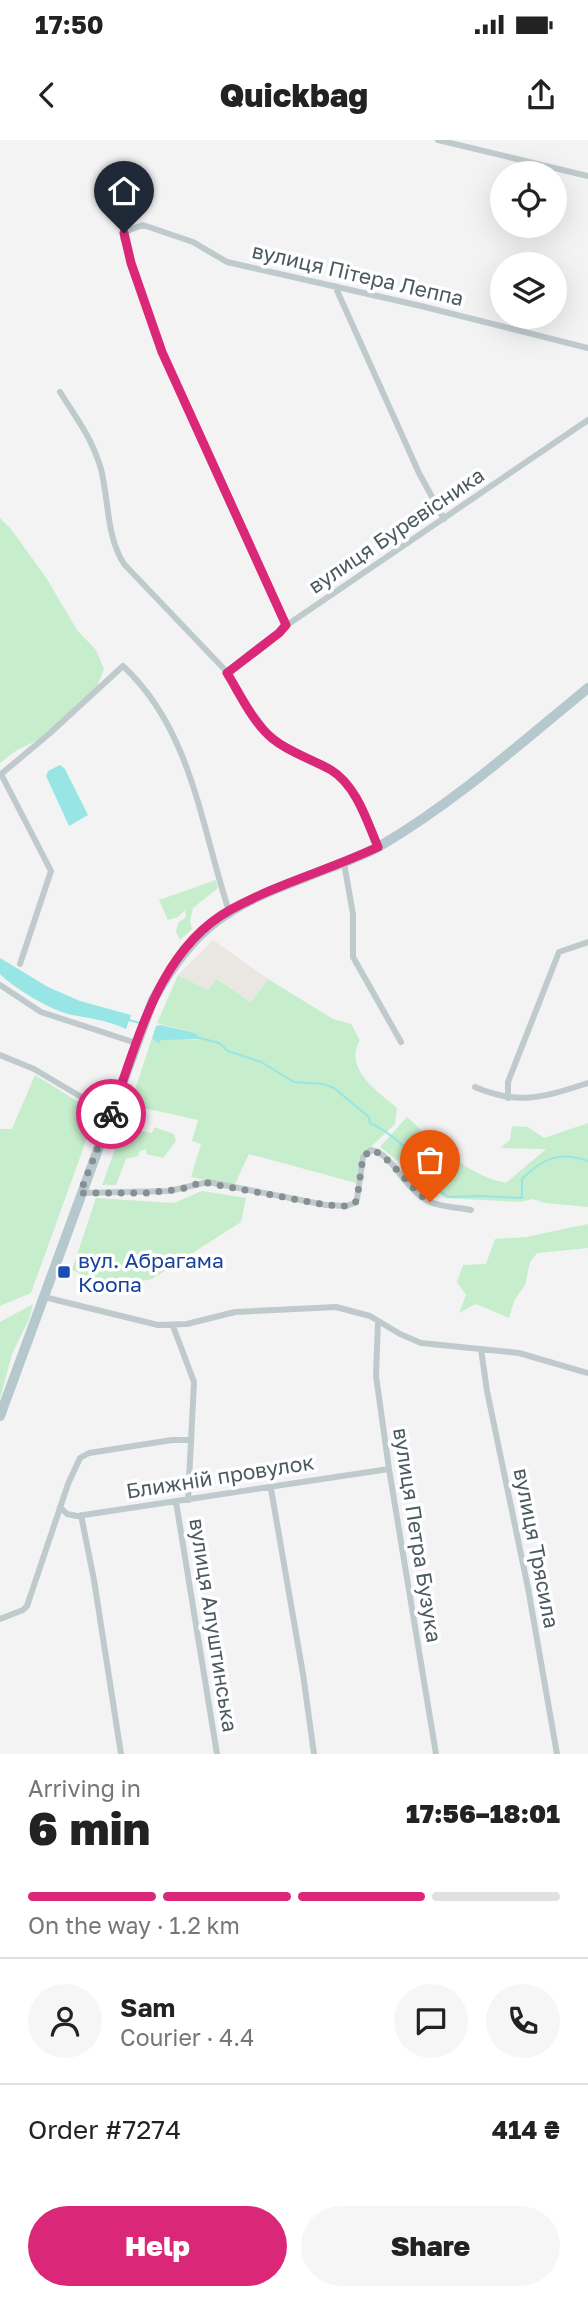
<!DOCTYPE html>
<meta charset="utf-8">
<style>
:root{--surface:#fff;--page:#f6f6f6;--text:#222;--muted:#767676;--line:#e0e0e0;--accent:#db2777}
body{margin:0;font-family:"Golos Text",sans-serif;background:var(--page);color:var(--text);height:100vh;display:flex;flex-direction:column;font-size:26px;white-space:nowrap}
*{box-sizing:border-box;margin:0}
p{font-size:23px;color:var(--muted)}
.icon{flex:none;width:38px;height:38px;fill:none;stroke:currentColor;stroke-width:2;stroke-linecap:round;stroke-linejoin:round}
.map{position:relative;height:1614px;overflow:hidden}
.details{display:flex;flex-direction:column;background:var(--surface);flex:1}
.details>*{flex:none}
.buttons{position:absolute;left:490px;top:21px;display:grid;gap:14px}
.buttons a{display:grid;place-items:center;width:77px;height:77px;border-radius:50%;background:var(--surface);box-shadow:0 7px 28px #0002;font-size:35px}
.pin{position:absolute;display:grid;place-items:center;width:60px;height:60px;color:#fff;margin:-72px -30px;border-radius:50% 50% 50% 0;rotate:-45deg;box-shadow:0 0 7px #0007}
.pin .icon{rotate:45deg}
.courier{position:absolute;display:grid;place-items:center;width:70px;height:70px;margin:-35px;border:5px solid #db2777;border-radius:50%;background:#fff;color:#222;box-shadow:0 2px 9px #0007}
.summary em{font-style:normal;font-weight:800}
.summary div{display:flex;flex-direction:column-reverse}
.summary{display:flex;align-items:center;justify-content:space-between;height:119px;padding:0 28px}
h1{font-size:46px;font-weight:800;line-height:52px}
.bar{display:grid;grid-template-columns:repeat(4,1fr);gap:10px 7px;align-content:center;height:84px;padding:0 28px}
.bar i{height:9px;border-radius:5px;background:var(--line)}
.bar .active{background:var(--accent)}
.bar p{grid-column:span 4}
.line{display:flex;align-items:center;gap:18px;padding:0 28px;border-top:2px solid var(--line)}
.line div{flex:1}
.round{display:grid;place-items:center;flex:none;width:74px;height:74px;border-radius:37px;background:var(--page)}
.button{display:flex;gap:14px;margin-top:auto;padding:14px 28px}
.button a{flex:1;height:80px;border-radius:42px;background:var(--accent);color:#fff;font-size:28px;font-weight:800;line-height:80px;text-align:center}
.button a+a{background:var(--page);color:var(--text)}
.status{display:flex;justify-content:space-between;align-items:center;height:49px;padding:0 35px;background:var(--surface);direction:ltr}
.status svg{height:19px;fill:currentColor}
header{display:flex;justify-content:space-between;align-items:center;height:91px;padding:0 28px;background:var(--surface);font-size:32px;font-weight:800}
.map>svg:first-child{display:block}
.commercial{fill:#eae6e1}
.green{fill:#c6edcc}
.water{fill:#97e6e5}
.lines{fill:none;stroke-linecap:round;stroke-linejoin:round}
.stream{stroke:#97e6e5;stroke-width:2}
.minor{stroke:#bfcacd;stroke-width:6}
.primary{stroke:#b5c8ce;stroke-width:10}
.done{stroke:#869093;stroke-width:7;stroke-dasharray:0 12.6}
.route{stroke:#db2777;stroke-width:9}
.transit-dot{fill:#1a4fb4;stroke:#fff;stroke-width:2.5}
.labels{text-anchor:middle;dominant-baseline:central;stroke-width:7;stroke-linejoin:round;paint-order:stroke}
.street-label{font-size:21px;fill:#4b5a5f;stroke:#fff}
.transit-label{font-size:21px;fill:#164399;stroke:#fff;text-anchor:start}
</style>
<div class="status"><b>17:50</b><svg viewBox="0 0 49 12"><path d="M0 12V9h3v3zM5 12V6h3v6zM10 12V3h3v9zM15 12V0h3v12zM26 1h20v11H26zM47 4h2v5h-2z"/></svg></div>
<header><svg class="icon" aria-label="back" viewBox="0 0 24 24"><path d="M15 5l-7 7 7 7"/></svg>Quickbag<svg class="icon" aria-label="share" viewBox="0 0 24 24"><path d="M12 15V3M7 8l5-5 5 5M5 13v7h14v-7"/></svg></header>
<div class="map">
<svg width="588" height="1614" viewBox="0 0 588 1614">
<rect width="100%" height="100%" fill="#f4f3f3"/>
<!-- commercial -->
<path class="commercial" d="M213 800 268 839 251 862 218 839 209 850 178 835Z"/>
<!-- green -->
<path class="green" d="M0 378 11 389 47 439 77 490 96 510 104 529 95 552 36 601 17 610 0 623Z
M216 740 218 748 193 768 190 781 192 789 180 800 176 792 178 783 186 777 185 770 178 777 168 780 159 760Z
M178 835 208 850 217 839 251 862 268 839 333 879 351 884 360 900C343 928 377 951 397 968L395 984 360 1017 356 1043 249 1014 234 1046 191 1037 201 1004 192 1001 198 980 130 965 152 898 198 900 195 893 157 883Z
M35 935 96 973 31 1153 0 1166V989H12Z
M407 977C437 1004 466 1035 506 1043L546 1009 500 1008 510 1000 512 986 528 987 544 998 588 983V1067L545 1063 533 1059 520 1062 445 1058 380 1007Z
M126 979H135L133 989 152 993 154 987 174 994 176 1001 163 1018 146 1014V1009L140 1011 138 1016 126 1019 116 1045H102Z
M202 1051 246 1058 241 1082 152 1139 113 1147 72 1130 96 1058 174 1063Z
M588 1084V1108L537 1113 530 1122 525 1145 514 1161 509 1178 476 1164 459 1173 466 1155 457 1142 463 1125 486 1124 495 1099 526 1097Z
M33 1164 29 1179 12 1214 0 1259V1182Z"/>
<!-- water -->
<path class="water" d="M60 625 65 629 88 675 69 686 46 636 48 631Z
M0 818 48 847 80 861 131 875 126 889C108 881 91 878 72 875 52 871 15 849 0 834Z
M161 885 195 893 201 899 161 900 159 904 152 898 156 886Z"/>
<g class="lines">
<!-- stream -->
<path class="stream" d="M129 880 140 883
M200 898 219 903 228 911 261 922 294 942 323 944 334 948 369 977 370 983C389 991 410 1011 423 1026 433 1038 431 1046 448 1057L480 1056 522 1058V1039C543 1018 559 1011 588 1021"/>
<!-- minor -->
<path class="minor" d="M438 0 588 36
M335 146 419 333 444 379
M60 252C77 279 92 298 101 329 109 360 106 396 124 424L227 532 244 561 272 599 332 630 346 642 354 652 378 707
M287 485 162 212 123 98 124 92 143 85 193 102 227 122 421 166 588 208
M227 532 279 493 287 485 588 280
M1 634 51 731 20 824
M0 635 49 594 123 526C192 590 201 687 229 771
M344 723 353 774V817L401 902
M0 845 41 872 136 903
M0 915 34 929 83 958 112 970
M475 947C519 966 544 957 588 943
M508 958V942L559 812 588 802
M82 1053 169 1051 208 1042 326 1065 346 1066 355 1063 357 1059 363 1017 371 1010C390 1012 405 1047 423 1058 436 1067 455 1067 471 1070
M44 1157 158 1185 187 1184 235 1172 336 1167 370 1176 400 1194 421 1203 519 1213 588 1233
M378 1181 376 1236 389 1329 436 1614
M173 1186 194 1242 188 1360
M481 1209 487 1251 528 1448 557 1614
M271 1349 303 1534 314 1614
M176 1362 217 1614
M60 1367 67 1374 77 1376 389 1329
M81 1375 94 1440 121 1614
M0 1479 23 1470 27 1466 68 1344 80 1318 89 1313 172 1300H190"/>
<!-- primary -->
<path class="primary" d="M0 1276 153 860C195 786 228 766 306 737 331 727 356 719 380 706 455 662 521 603 588 548"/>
</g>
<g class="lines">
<!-- done -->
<path class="done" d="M111 974 80 1053H146L182 1049 202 1042 326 1065 346 1066 355 1063 357 1059 363 1017 371 1010C387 1012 411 1051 430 1062"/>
<!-- route -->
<path class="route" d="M111 974C138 903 157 811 230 770 277 744 329 730 378 707 367 681 356 645 331 630 312 619 290 613 273 599 253 583 240 554 227 533L279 493 286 485 162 212 131 123 124 93"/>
</g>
<!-- markers -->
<rect class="transit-dot" x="57" y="1125" width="14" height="14" rx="3.5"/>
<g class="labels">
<!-- street labels -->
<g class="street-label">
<text transform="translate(358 134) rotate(13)">вулиця Пітера Леппа</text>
<text transform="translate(396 390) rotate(-34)">вулиця Буревісника</text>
<text transform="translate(220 1336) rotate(-9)">Ближній провулок</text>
<text transform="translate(418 1395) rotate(81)">вулиця Петра Бузука</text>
<text transform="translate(537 1408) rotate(79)">вулиця Трясила</text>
<text transform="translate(214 1485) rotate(81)">вулиця Алуштинська</text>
</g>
<!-- transit labels -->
<g class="transit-label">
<text x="78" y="1120">вул. Абрагама<tspan x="78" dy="24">Коопа</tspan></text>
</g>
</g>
</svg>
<div class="buttons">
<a><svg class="icon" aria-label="locate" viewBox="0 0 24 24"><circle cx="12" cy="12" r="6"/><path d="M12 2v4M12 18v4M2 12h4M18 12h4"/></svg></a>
<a><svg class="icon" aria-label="layers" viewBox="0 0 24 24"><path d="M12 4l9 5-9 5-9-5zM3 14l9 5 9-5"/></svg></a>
</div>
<div class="pin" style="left:430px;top:1062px;background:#ea580c"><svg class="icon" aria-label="bag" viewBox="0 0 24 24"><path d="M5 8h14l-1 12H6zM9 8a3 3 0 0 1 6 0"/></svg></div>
<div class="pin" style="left:124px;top:93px;background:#1f2937"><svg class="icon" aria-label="home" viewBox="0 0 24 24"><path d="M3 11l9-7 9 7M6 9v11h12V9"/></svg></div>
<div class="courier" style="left:111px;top:974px"><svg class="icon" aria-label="bike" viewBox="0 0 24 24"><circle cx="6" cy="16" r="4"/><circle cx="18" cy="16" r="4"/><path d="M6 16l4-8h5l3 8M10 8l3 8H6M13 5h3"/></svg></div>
</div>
<section class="details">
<div class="summary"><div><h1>6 min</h1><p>Arriving in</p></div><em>17:56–18:01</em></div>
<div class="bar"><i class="active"></i><i class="active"></i><i class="active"></i><i></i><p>On the way · 1.2 km</p></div>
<div class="line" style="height:126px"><a class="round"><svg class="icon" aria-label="person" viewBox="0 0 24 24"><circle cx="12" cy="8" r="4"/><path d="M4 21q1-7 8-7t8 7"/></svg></a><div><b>Sam</b><p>Courier · 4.4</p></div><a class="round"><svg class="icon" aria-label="chat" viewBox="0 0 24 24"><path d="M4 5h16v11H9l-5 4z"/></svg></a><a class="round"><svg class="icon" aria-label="phone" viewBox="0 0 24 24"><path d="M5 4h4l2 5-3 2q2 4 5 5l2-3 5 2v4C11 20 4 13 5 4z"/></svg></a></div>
<div class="line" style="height:91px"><div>Order #7274</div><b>414 ₴</b></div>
<div class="button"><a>Help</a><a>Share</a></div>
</section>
